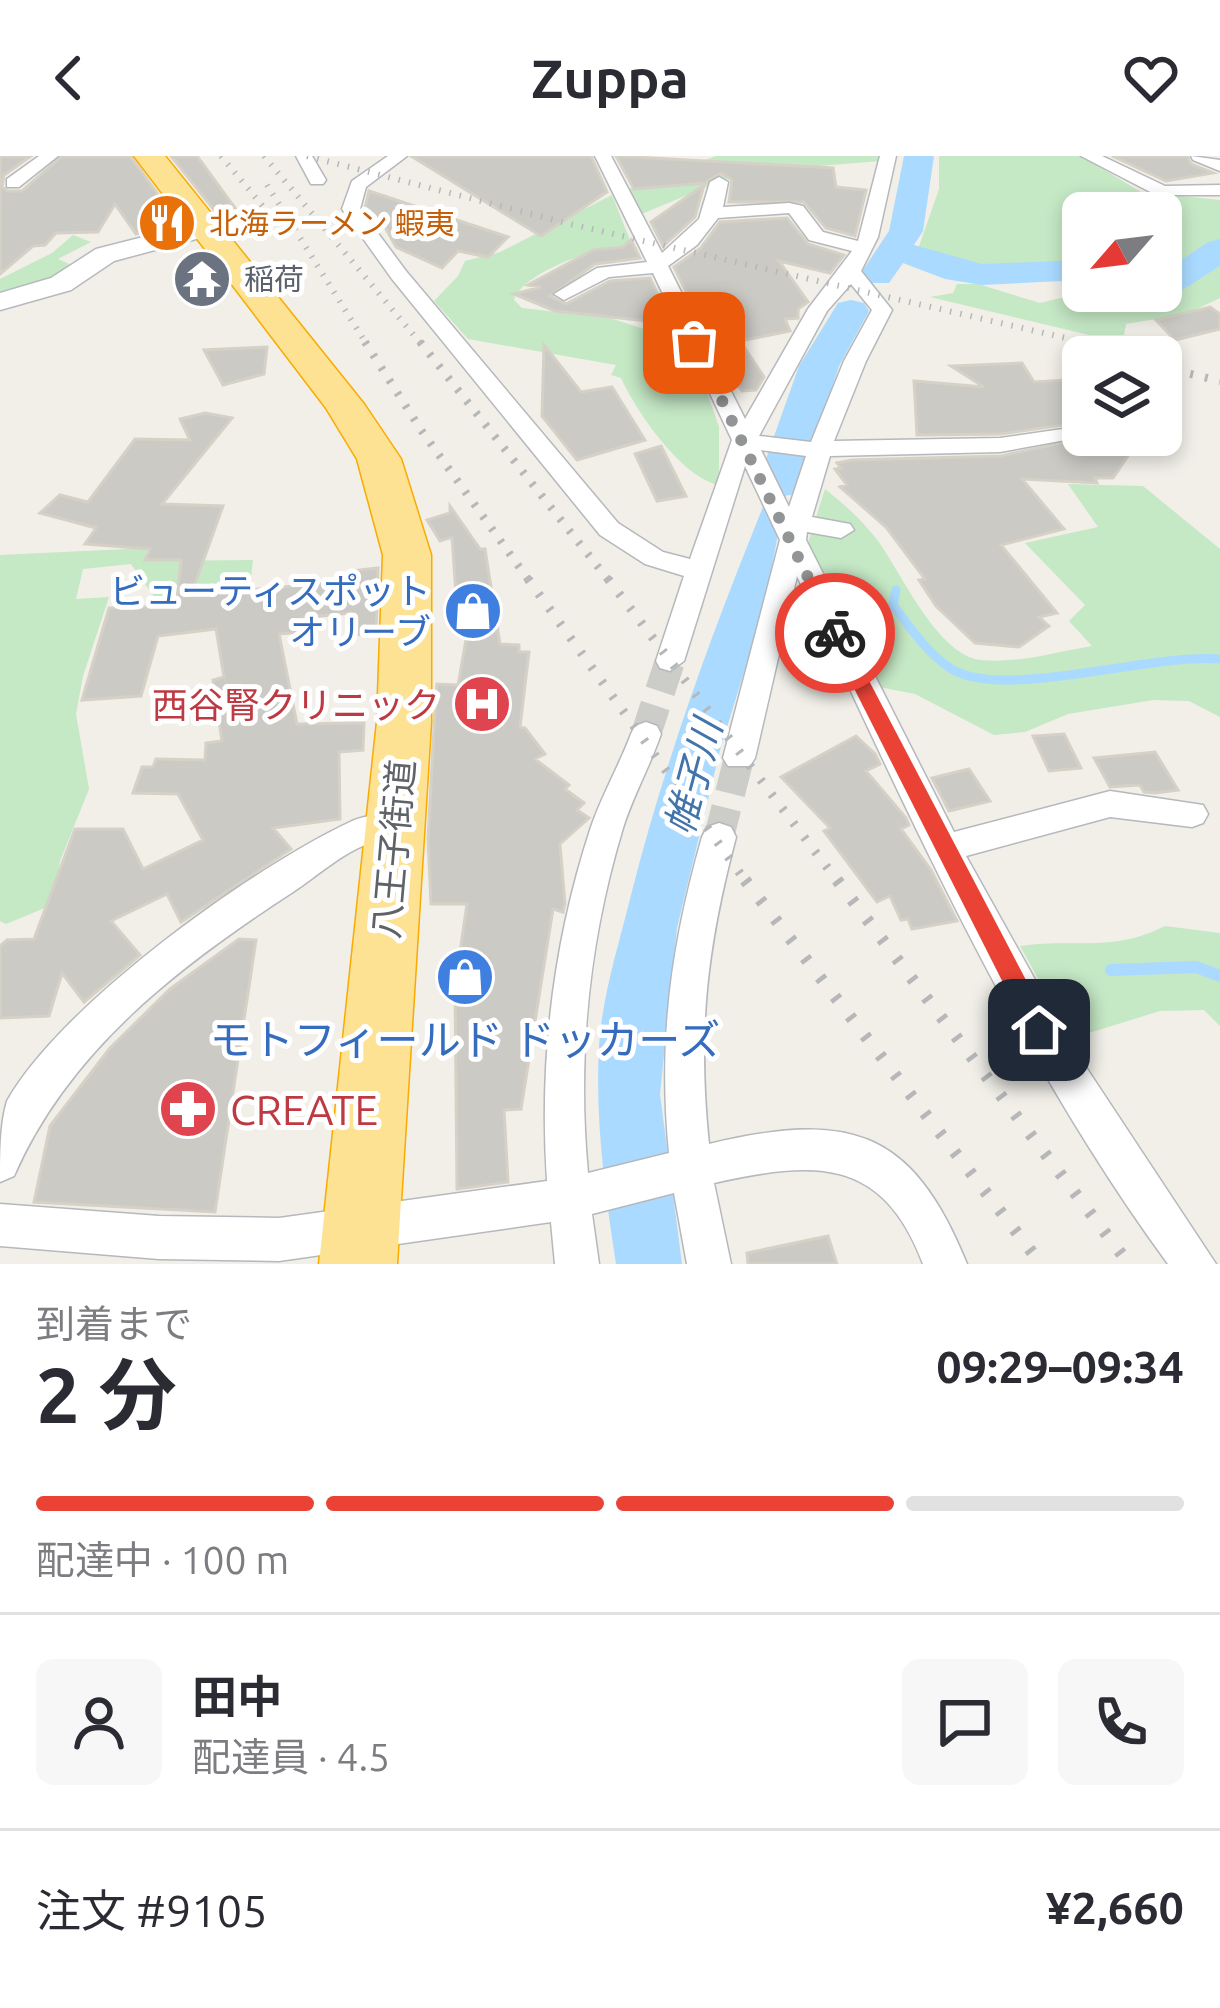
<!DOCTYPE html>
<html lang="ja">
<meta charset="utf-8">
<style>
:root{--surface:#fff;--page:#f7f7f7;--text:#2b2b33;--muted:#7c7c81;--line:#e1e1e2;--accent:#ea4335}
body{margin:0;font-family:Ubuntu,"Noto Sans JP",sans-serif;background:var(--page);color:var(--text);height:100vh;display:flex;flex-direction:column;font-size:45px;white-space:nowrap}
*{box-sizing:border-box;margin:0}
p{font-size:39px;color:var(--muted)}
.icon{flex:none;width:66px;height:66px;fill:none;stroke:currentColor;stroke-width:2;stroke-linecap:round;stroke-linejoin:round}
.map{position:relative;height:1108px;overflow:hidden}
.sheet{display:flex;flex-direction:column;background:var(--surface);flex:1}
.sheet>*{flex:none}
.needle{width:78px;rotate:242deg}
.buttons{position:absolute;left:1062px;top:36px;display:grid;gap:24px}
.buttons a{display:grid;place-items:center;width:120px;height:120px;border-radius:18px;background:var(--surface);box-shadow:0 6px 18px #0003;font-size:60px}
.pin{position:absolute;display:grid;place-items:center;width:102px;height:102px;color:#fff;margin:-51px;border-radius:24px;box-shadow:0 6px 18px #0006}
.courier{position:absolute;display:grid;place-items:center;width:120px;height:120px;margin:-60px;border:9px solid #ea4335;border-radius:50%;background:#fff;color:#222;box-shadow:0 3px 15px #0007}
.headline em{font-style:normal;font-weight:700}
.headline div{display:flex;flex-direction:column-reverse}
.headline{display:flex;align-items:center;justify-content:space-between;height:204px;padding:0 36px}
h1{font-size:78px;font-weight:700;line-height:90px}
.bar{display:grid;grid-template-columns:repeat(4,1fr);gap:18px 12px;align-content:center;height:144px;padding:0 36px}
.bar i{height:15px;border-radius:9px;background:var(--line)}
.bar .selected{background:var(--accent)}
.bar p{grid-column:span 4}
.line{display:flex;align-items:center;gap:30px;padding:0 36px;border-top:3px solid var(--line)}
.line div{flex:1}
.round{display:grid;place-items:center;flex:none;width:126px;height:126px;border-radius:18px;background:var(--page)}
header{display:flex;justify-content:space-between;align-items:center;height:156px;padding:0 36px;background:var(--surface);font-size:54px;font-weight:700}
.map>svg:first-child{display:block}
.green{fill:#c5e8c5}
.water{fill:#aadaff}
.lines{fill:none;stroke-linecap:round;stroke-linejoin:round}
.stream-far1{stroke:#aadaff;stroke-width:9}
.stream{stroke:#aadaff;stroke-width:12}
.river{fill:#aadaff;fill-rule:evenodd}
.building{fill:#cccac5;stroke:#d6d1c6;stroke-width:3}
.street-tunnel{stroke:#ccccc8;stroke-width:30;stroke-dasharray:30 15;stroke-linecap:butt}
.street-casing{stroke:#b5b8bc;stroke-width:3}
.secondary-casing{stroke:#b6babf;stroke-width:3}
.highway-casing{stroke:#f9ab00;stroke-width:3}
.street{fill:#fff;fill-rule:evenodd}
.secondary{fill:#fff;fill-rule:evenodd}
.highway{fill:#fde293;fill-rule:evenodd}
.rail-far3{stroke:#b6b7b8;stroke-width:6;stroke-dasharray:1.5 9;stroke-linecap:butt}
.rail-far2{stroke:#b6b7b8;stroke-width:8;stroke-dasharray:3 12;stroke-linecap:butt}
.rail-far1{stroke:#b6b7b8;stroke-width:9;stroke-dasharray:3 15;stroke-linecap:butt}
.rail{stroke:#b6b7b8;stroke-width:12;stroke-dasharray:4.5 20;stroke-linecap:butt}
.route{fill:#ea4335}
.done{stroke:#929495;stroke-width:12;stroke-dasharray:0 21.6}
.labels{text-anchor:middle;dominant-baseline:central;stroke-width:10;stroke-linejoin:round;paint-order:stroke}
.far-food-label{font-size:30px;fill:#c56008;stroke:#fff;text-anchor:start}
.far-worship-label{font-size:30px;fill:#5b616d;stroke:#fff;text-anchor:start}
.shop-label{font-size:36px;fill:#366cbe;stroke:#fff;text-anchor:end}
.health-label{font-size:36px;fill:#be3a42;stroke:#fff;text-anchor:end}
.street-label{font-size:36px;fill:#5f6368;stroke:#fff}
.water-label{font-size:39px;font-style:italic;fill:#4174aa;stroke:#fff}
.near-shop-label{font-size:42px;fill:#366cbe;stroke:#fff}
.near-health-label{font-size:42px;fill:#be3a42;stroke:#fff;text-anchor:start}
</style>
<header><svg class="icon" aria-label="back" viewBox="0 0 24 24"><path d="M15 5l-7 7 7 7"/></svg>Zuppa<svg class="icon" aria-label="heart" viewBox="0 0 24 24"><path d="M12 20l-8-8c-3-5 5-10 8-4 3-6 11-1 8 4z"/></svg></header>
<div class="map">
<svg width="1220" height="1108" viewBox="0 0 1220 1108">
<rect width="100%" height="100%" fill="#f1efe8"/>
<!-- green -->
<path class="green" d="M716 0H881V5L742 16 637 60 626 34Z
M939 0H1081L1141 36 1220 44V142L1186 158 1126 168 1124 179H1089L930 141 953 137 957 128H978L1040 147 1090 135H1161V57H1083V114L1045 113 1048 120C1009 125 944 129 917 96L939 33Z
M612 39 633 92C606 85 521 117 514 144L522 152 610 162 687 187V202L701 219 719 271V329C682 322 636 255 621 222L611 219 616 209 468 183 434 145 458 120 465 105 500 96Z
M73 79 91 86 58 103 69 108 66 118 0 139V123L52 97Z
M1068 328 1143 330 1220 393V561L1189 545 1153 544 1068 558 1025 576 994 579 915 538 874 530 806 393 825 333C845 349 862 364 878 385 902 418 937 498 980 504 1016 508 1056 496 1092 490L1069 465 1085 449 1025 387 1098 371Z
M148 392 144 405 253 404 250 430 155 442 131 408 83 413 76 443 109 441 83 520 76 558 89 633 60 705 52 749 6 768 0 765V399Z
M1165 770 1220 777V870L1204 854 1160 855 1076 881 1055 869 1059 860 1020 790C1076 782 1112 797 1165 770Z"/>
<!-- water -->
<path class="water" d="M801 259 764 451 720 594 677 772 660 938 682 1108H616C605 1035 595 965 599 891 602 840 619 788 631 739 673 573 735 416 801 259Z"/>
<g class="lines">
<!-- stream-far1 -->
<path class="stream-far1" d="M896 434 893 449C910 471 926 496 950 512 1001 546 1149 497 1220 503"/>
<!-- stream -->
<path class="stream" d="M1111 814 1196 811 1220 820"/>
<!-- river -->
<path class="river" d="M904 0H934L923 75 914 89 982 108 1083 104V124L982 129 945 123 903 107 889 127H865L859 120 889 75Z
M1220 83V110C1195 124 1179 144 1148 137L1161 135V118L1208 86Z
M851 144 864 147 869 155 839 210 801 328 795 338 779 341 763 338 757 328 799 210 838 147Z"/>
</g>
<!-- building -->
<path class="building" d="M0 0H31L4 19 2 31 7 35H22L62 0H130L179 67 136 78 115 48 98 76 56 77 45 89 33 90 0 118Z
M171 0H197L249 71 231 75Z
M411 0H591L607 36 541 80Z
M616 0 833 12 836 31 866 34 855 80 826 72 804 46H729L732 24 721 17 705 27 634 33Z
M1112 0H1187L1191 8 1213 17 1166 25Z
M704 29 695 61 663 90 651 66Z
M369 35 508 81 488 101 458 95 442 112 396 91 384 69 365 52Z
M787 62 808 88 844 99 830 117 779 105 808 146 798 153V162L785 163 790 175 740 185 764 221 756 234 742 235 716 196 674 111 701 92 720 66Z
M631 84 640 102 595 108 550 140 566 148 610 125 650 122 673 170 653 172 648 165 555 155 514 138 541 131 528 129 593 94 623 91Z
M1210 151 1220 158V173L1175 184 1156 164Z
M544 189 581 236 612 231 645 284 577 304 542 260Z
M267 191 264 218 223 229 204 194Z
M1022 207 1034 226 1083 223V266L1000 278 917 279 914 225 984 231 951 210Z
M205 257 232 262 162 348 223 350 191 439 351 425V415L378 412 376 478 348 479 350 457 302 462 301 476 279 478 297 568 364 567 363 594 339 596 340 663 273 672 291 693 181 766 167 738 111 765 140 799 84 846 62 817 49 860 0 862V790L7 784 34 783 75 673H123L143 713 203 684 178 638 133 637 142 611H153L156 603 205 604 206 587 222 585 213 524 224 521 216 473 158 480 141 540 82 544 109 452 176 450 181 404H145L150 393 85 388 96 372 40 357 60 339 88 346 135 283 190 284 180 263Z
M1097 279H1142L1113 322H1095L1097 327 1022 323 1064 373 1001 389 1057 457 1039 461 1049 470 1019 491 975 487 936 450 919 424 925 423 886 371 840 331 847 329 835 313 841 312 837 307 852 304 1001 300Z
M661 290 686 340 657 345 635 298Z
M450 350 480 393H485L500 488 519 489V496H529L520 571 525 572 545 598 535 603 569 629 565 633 584 647 577 654 589 662 560 688 565 748 563 756 553 753 521 953 504 954 508 1026 457 1033 455 830 467 748H431L428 683 436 536 437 528 458 529 469 467 458 468 452 381 440 385 427 364 450 357Z
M1064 578 1081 612 1049 615 1033 580Z
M856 580 875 598 880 608 866 615 906 662 909 669 901 673 931 714 957 765 912 773 908 763 901 764 890 740 877 746 824 675 830 672 781 621Z
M1155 596 1178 634 1155 637 1144 636 1140 629 1110 631 1094 602Z
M969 613 990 645 949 655 932 622Z
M239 783 256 784 215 1056 34 1046 50 970 110 892 170 833Z
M828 1080 837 1108H748L747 1097Z"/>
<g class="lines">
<!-- street-tunnel -->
<path class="street-tunnel" d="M646 578 670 505
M719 681 739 602"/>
<defs>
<path id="street" d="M39 0H58L19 31H7V23Z
M296 0H312L326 24 323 28H311Z
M388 0H407L366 31 360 53 406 115 618 367 663 396 690 403 732 284 653 117 609 121 564 144 554 138 597 112 647 106 595 0H611L662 97 699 63 710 26 719 21 728 26 723 51 789 47 803 50 823 76 858 85 880 0H896L878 81 861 115 892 154 866 205 834 285 1000 282 1083 270V279H1093L1000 296 830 300 812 361 850 368 854 374 841 382 807 376 806 384 954 676 1110 635 1203 649 1208 658 1203 667 1192 671 1110 661 966 700 1072 890 1216 1108H1168C1014 898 907 654 797 420L755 602 750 610H728L723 602 780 384 745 310 684 505 670 515 660 512 656 505 684 420 645 408 600 379 392 123 342 53 352 25ZM789 57 809 84 852 95 808 153 745 263 668 110 697 89 718 62ZM851 128 872 154 844 205 811 286 759 280 827 155ZM761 294 806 300 789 351 785 343Z
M1081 0H1102L1165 30 1220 29V39H1156Z
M1191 0 1220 4V15L1193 4Z
M646 566 657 570 661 578C650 610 633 640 623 672 589 784 577 901 588 1017L669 997C658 883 671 790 702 681L707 671 719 667 731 671 736 681C707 791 697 873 709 988 847 955 912 971 967 1108H923C882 999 813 1005 714 1027L731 1108H687L674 1037 592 1058 599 1108H555L551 1066 279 1105 159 1103 0 1090V1048L159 1060 279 1062 547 1025C539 905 553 786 591 671 602 639 619 610 631 578L635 570Z
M395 658 407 662 411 671 407 680C395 684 382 684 371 687 344 695 316 721 293 736 179 810 69 894 14 1020L0 1026C0 1000 0 968 7 945 61 849 250 713 350 666 363 659 380 659 395 658Z"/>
<path id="secondary" d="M206 65 215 68 219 73 215 78 114 105 71 134 0 154V137L51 122 96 93Z"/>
<path id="highway" d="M134 0H165L364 248 401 303 431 399V566L397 1108H319L377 566 383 399 357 303 326 252Z"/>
</defs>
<!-- street casing -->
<use href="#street" class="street-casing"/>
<!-- secondary casing -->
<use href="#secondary" class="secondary-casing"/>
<!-- highway casing -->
<use href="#highway" class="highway-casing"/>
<!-- street -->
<use href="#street" class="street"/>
<!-- secondary -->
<use href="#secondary" class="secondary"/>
<!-- highway -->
<use href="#highway" class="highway"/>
<!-- rail-far3 -->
<path class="rail-far3" d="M221 0 271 60
M264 0 422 189
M307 0 566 67 1096 189
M267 29 367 189"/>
<!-- rail-far2 -->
<path class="rail-far2" d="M365 186 421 274 530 426
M420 186 610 426
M1083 186 1150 201
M1161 211 1220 225"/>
<!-- rail-far1 -->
<path class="rail-far1" d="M528 423 747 727
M608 423 839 727"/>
<!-- rail -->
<path class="rail" d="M745 724 1041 1108
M837 724 1129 1108"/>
</g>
<!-- route -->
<path class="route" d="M835 471 844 477 1048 866V882H1031L826 477Z"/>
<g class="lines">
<!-- done -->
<path class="done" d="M694 187 835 477"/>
</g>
<!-- icons -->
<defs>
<symbol id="restaurant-disc" viewBox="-11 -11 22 22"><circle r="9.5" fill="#e8710a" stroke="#fff"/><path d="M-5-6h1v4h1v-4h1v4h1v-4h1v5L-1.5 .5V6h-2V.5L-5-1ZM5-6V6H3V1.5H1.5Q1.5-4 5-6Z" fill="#fff"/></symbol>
<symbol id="temple-disc" viewBox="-11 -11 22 22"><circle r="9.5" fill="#6b7280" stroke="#fff"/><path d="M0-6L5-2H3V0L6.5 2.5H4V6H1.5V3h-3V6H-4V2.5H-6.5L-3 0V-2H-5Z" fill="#fff"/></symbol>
<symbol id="shop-disc" viewBox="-11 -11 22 22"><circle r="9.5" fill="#3f7fe0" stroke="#fff"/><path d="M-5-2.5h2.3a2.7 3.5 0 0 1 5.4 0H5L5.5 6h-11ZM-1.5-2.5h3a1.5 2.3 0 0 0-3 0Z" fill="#fff"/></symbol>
<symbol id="hospital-disc" viewBox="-11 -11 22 22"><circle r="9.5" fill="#e0444e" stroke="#fff"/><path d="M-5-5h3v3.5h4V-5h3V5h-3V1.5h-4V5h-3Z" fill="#fff"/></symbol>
<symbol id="pharmacy-disc" viewBox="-11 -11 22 22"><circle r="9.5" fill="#e0444e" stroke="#fff"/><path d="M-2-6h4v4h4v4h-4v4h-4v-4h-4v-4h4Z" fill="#fff"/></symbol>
</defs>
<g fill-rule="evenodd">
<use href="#restaurant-disc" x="134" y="34" width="66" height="66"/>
<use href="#temple-disc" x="169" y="90" width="66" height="66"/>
<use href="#shop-disc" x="440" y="422" width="66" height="66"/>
<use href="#hospital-disc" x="449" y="515" width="66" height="66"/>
<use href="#shop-disc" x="432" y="788" width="66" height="66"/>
<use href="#pharmacy-disc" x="155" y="920" width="66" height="66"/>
</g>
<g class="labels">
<!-- far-food labels -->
<g class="far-food-label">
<text x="209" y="67">北海ラーメン 蝦夷</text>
</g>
<!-- far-worship labels -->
<g class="far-worship-label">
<text x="244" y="123">稲荷</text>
</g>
<!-- shop labels -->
<g class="shop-label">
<text x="431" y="434">ビューティスポット<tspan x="431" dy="41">オリーブ</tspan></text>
</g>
<!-- health labels -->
<g class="health-label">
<text x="440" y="548">西谷腎クリニック</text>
</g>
<!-- street labels -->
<g class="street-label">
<text transform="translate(393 693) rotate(-85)">八王子街道</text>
</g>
<!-- water labels -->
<g class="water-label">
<text transform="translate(693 621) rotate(-75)">帷子川</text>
</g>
<!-- near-shop labels -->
<g class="near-shop-label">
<text x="465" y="883">モトフィールド ドッカーズ</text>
</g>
<!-- near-health labels -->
<g class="near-health-label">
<text x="230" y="953">CREATE</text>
</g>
</g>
</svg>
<div class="buttons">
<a><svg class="needle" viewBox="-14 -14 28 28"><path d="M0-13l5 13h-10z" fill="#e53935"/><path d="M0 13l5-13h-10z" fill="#7c7c81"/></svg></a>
<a><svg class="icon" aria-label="layers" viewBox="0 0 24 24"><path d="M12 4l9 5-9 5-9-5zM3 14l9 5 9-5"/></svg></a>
</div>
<div class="pin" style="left:694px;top:187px;background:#ea580c"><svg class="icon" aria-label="bag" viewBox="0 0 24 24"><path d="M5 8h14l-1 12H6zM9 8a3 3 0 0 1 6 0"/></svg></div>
<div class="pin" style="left:1039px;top:874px;background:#1f2937"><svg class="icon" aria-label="home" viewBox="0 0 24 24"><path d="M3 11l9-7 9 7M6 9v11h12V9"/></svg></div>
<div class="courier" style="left:835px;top:477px"><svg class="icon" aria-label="bike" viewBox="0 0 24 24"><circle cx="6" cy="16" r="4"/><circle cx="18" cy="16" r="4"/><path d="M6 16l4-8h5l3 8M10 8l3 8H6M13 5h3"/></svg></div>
</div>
<section class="sheet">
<div class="headline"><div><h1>2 分</h1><p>到着まで</p></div><em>09:29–09:34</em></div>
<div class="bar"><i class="selected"></i><i class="selected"></i><i class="selected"></i><i></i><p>配達中 · 100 m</p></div>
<div class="line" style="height:216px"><a class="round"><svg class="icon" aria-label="person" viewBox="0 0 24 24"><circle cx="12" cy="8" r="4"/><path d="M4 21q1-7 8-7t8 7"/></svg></a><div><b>田中</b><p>配達員 · 4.5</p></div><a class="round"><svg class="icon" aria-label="chat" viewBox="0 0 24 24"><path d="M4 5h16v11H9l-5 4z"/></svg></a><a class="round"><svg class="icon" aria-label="phone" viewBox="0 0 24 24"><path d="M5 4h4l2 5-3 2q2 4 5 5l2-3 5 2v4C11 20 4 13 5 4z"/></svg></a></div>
<div class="line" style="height:156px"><div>注文 #9105</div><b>¥2,660</b></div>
</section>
